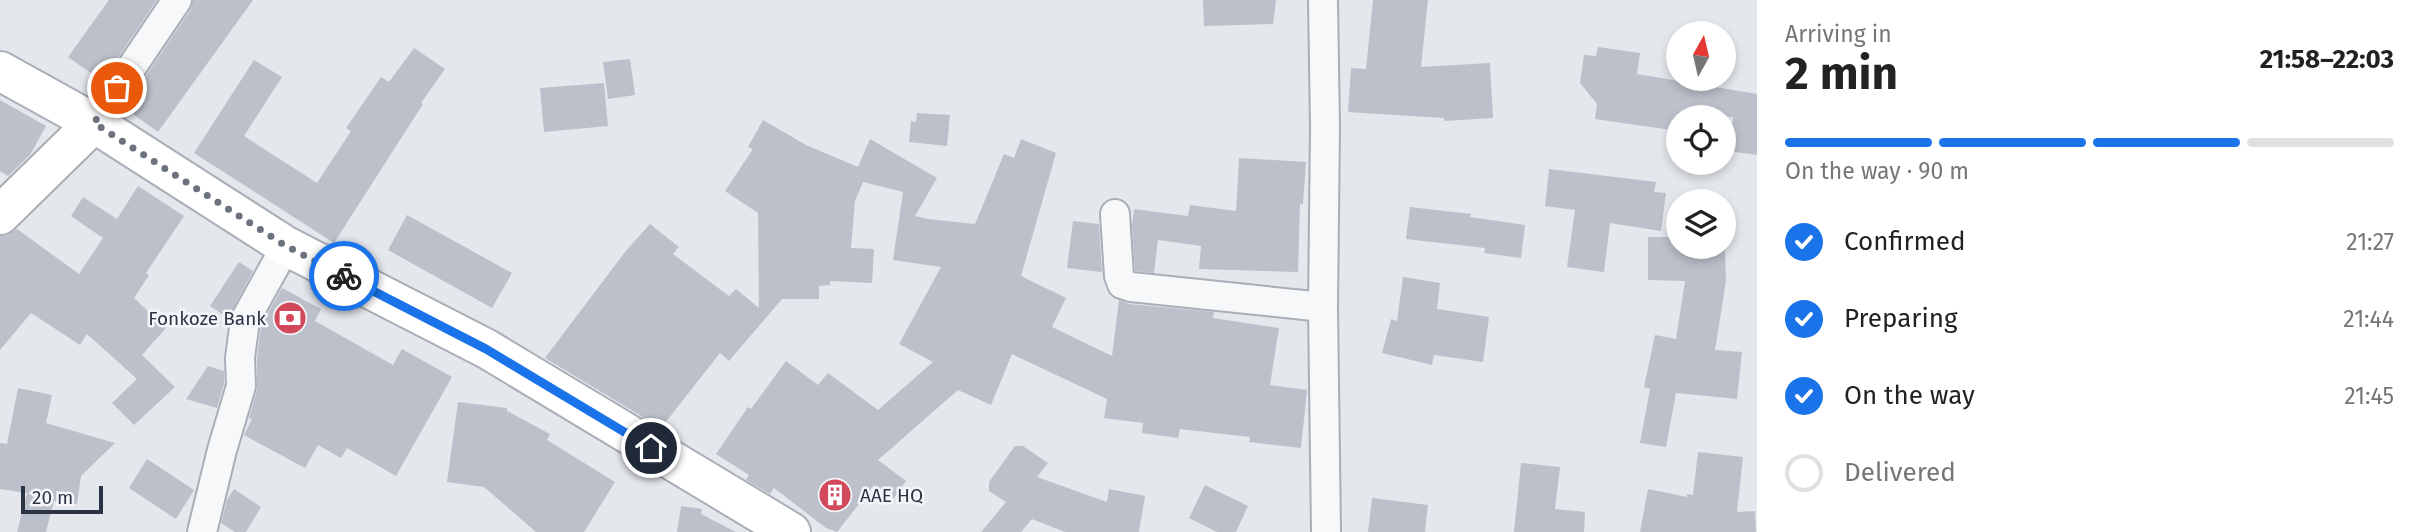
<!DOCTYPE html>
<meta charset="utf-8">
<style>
:root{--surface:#fff;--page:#f6f6f6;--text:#222;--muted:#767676;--line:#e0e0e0;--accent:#1a73e8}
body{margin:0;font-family:"Fira Sans",sans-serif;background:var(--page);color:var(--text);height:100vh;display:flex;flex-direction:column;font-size:26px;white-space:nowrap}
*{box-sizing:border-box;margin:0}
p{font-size:23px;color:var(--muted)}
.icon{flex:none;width:38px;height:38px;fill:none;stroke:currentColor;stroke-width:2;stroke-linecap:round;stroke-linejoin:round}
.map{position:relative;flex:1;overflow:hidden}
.side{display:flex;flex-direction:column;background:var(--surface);width:665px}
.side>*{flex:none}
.needle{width:46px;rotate:8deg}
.fabs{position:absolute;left:1666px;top:21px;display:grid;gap:14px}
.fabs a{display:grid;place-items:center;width:70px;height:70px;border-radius:50%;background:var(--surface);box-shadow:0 4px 10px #0003;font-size:35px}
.scale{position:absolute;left:21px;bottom:18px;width:82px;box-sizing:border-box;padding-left:7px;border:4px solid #2b3445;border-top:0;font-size:19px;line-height:24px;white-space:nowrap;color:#2b3445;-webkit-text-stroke:5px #f4f6f9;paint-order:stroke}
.pin{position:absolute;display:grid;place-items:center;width:60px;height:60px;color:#fff;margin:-30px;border:4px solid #fff;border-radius:50%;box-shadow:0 2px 7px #0007}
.courier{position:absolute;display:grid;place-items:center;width:70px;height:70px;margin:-35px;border:5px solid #1a73e8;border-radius:50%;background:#fff;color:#222;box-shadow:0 2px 9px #0007}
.head em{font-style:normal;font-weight:700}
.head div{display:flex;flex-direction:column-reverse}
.head{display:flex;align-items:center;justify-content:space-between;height:119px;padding:0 28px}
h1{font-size:46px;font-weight:700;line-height:52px}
.bar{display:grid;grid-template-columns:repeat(4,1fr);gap:10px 7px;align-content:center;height:84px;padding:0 28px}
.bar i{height:9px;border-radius:5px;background:var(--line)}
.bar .active{background:var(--accent)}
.bar p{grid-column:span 4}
ol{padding:0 28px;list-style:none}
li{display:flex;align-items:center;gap:21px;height:77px}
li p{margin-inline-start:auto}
li .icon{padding:7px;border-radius:50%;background:var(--accent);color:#fff;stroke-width:4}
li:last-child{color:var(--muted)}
li i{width:38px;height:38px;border:4px solid var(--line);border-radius:50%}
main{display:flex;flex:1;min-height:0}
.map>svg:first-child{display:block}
.building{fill:#bbc0ca}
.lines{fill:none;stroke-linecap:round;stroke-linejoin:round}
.minor-casing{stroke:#a9aeb7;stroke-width:32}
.secondary-casing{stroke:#a9aeb7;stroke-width:42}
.minor{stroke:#f7f8fa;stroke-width:28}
.secondary{stroke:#fff;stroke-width:38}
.done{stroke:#6c737f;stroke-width:7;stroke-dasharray:0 12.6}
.route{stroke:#1a73e8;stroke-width:9}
.labels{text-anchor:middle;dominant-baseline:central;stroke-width:5;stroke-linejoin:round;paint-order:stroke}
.poi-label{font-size:19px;fill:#2b3445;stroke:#f4f6f9;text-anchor:end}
</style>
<main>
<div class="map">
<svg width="1757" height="532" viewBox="0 0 1757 532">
<rect width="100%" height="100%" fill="#e4e7ec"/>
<!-- building -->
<path class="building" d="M109 0H157L102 81 68 57Z
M193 0H253L158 132 130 112 135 105 129 101 191 9Z
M1203 0H1276L1273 24 1204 26Z
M1373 0H1428L1421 67 1490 63 1493 118 1444 121V118L1348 112 1351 68 1366 69Z
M1598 47 1640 53 1637 74 1757 94V155L1729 151 1733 117H1704L1678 113V131L1595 119 1597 104 1580 83 1584 55 1596 56Z
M414 48 445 69 421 103 423 104 334 243 194 153 254 60 282 77 244 136 317 183 351 131 346 128 381 77 389 82Z
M630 59 635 95 608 99 603 62Z
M604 83 608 126 544 132 540 88Z
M0 100 46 126 30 155 8 176 0 171Z
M917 113 950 115 947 146 909 142 911 121 916 122Z
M763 120 806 145 858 167 870 139 937 178 915 216 928 219 975 224 1004 154 1014 158 1021 139 1056 153 1021 276 1066 298 1052 327 1112 356 1119 300 1129 304 1214 312 1213 318 1279 328 1270 385 1307 390 1301 448 1249 442 1250 437 1180 429 1178 438 1142 433 1143 423 1104 418 1107 399 1012 354 991 405 958 390 878 460 906 481 894 498 874 485 837 532 826 528 774 488 770 494 746 480 749 475 716 454 748 407 751 409 786 361 818 385 828 373 878 410 933 362 899 344 941 267 893 260 903 192 863 182 855 201 851 248 874 249 872 283 830 281V285L819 286V299H782L729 361 720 353 661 428 545 358 625 252 650 224 679 247 673 254 729 296 736 289 759 308 758 213 725 191 753 149 748 147Z
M1239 158 1306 162 1303 204H1300L1298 272 1199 269 1201 246 1158 240 1154 273 1135 271 1132 226 1134 209 1188 216 1190 205 1236 211Z
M1549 169 1656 182 1654 192 1666 193 1661 231 1610 223 1604 272 1567 267 1575 210 1545 206Z
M138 186 184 216 146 273 149 275 134 298 166 328 142 355 175 387 134 425 112 403 137 379 87 334 80 345 31 313 0 350V236H6L17 229 79 274 103 238 71 216 83 197 117 219Z
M1410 207 1471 214 1470 217 1525 225 1521 258 1484 253 1485 248 1406 239Z
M407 215 512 273 492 308 388 250Z
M1073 221 1099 224 1102 272 1067 268Z
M1648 237H1678V247H1725L1726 281 1715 350 1742 352 1737 399 1676 393 1666 447 1640 443 1650 389 1644 387 1655 335 1676 339 1685 281 1648 280Z
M239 262 253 271 228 318 210 306Z
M1403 277 1440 283 1437 309 1489 317 1483 362 1434 355 1432 365 1382 353 1391 319 1397 321Z
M282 288 321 309 315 321 393 365 402 349 452 377 396 476 347 448 341 458 318 445 305 468 244 435 252 419 249 418 257 390V359L261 325Z
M208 366 224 371V384L217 408 186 399Z
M18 388 52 395 46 423 115 443 81 476 77 504 54 501 46 532H17L27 493 0 489V443L7 444Z
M458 402 507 408V411L550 434 547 440 615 482 584 532H536L484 487 447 482Z
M1015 446H1023L1048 463 1037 477 1107 502 1109 489 1145 496 1139 532H1065L1032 519 1021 532H981L1006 502 989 491V482Z
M1698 452 1743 457 1737 512 1755 511 1756 532H1640L1648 489 1687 497V494L1693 495Z
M147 459 194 490 176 519 129 488Z
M1521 463 1560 467 1555 509 1585 512 1584 532H1514Z
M1205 485 1248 506 1236 532H1217L1189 518Z
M234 489 261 507 246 532H235L221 523 227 500Z
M1372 498 1428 505 1425 532H1368Z
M681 506 702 509 701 514 736 532H677Z"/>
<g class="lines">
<defs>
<path id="minor" d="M1323 0 1325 127 1323 307 1326 532
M94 123 177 0
M1115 214 1119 276 1122 284 1131 287 1323 307
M202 532 222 450 241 386 240 358 245 320 286 246"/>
<path id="secondary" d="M0 71 94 123 286 246 487 349 791 532
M0 215 94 123"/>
</defs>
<!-- minor casing -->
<use href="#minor" class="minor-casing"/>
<!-- secondary casing -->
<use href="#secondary" class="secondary-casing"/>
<!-- minor -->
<use href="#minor" class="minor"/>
<!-- secondary -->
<use href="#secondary" class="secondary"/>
</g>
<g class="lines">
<!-- done -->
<path class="done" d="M117 88 94 123 286 246 344 276"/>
<!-- route -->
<path class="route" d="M344 276 486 349 651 448"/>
</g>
<!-- icons -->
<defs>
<symbol id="bank-disc" viewBox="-11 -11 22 22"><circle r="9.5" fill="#d1495b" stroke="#f4f6f9"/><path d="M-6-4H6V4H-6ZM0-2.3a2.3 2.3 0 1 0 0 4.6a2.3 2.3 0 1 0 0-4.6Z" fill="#fff"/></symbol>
<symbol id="building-disc" viewBox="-11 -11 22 22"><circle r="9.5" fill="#d1495b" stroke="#f4f6f9"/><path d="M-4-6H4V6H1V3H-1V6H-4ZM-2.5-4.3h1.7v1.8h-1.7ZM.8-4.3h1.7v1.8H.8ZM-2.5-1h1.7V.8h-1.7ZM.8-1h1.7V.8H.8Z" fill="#fff"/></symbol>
</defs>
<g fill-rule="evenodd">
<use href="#bank-disc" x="271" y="299" width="38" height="38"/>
<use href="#building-disc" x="816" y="476" width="38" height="38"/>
</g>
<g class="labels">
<!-- poi labels -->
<g class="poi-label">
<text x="266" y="318">Fonkoze Bank</text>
<text x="860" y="495" text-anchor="start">AAE HQ</text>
</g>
</g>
</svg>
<div class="fabs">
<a><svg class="needle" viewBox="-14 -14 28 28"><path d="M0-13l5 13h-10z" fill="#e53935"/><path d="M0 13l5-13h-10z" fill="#767676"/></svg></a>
<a><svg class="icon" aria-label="locate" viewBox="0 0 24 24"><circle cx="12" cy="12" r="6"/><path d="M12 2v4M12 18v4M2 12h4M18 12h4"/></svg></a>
<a><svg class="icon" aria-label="layers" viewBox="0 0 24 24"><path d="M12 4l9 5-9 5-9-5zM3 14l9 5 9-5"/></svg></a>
</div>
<div class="scale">20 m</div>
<div class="pin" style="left:117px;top:88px;background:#ea580c"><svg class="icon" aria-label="bag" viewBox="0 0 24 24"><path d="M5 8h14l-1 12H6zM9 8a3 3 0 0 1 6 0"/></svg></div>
<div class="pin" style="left:651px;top:448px;background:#1f2937"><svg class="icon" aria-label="home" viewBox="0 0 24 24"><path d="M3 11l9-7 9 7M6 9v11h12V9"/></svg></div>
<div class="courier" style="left:344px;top:276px"><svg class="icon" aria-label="bike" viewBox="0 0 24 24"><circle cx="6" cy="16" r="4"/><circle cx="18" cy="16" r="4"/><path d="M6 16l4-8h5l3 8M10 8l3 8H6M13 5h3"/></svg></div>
</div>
<section class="side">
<div class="head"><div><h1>2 min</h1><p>Arriving in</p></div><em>21:58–22:03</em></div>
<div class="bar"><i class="active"></i><i class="active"></i><i class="active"></i><i></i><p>On the way · 90 m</p></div>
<ol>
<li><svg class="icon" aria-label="check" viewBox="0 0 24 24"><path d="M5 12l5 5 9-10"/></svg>Confirmed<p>21:27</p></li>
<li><svg class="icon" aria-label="check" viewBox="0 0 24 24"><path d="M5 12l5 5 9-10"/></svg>Preparing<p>21:44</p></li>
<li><svg class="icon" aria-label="check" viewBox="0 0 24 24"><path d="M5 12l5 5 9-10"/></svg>On the way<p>21:45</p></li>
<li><i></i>Delivered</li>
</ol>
</section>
</main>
